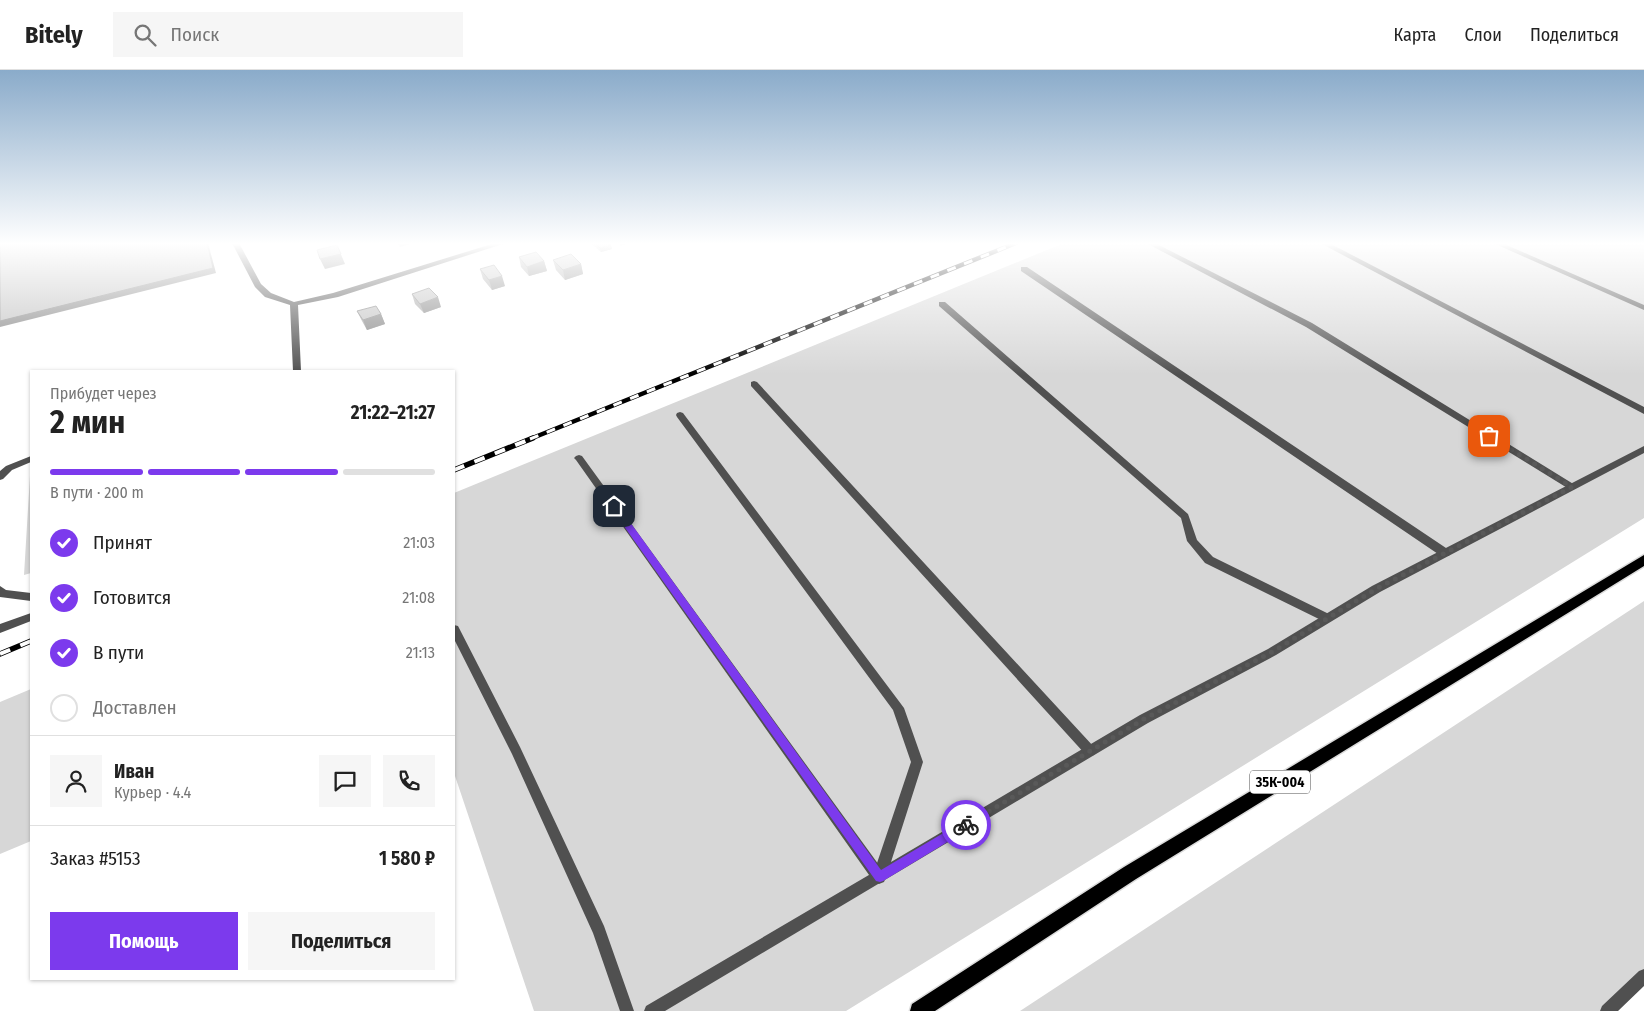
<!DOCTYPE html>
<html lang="ru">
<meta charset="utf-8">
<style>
:root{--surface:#fff;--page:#f6f6f6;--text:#222;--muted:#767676;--line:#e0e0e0;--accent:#7c3aed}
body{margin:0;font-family:"Fira Sans Condensed",sans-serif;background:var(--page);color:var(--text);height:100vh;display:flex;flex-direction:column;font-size:19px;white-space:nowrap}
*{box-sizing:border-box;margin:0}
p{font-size:16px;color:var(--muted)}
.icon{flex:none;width:28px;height:28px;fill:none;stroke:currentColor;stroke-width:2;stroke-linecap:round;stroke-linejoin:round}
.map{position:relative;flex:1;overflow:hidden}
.details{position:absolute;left:30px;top:300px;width:425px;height:610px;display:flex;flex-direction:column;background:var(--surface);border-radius:0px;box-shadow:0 1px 4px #0004}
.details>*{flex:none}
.pin{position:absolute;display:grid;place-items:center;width:42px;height:42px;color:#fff;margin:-21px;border-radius:10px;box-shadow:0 2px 8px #0006}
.courier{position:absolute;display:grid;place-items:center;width:50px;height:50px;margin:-25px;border:4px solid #7c3aed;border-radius:50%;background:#fff;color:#222;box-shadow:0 1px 6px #0007}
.headline em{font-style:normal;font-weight:700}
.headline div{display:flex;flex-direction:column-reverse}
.headline{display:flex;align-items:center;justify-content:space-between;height:85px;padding:0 20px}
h1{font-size:32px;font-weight:700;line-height:38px}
.bar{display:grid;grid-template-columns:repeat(4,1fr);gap:8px 5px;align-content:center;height:60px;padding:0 20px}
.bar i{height:6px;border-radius:4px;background:var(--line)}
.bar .on{background:var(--accent)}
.bar p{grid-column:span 4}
.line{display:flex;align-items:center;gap:12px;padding:0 20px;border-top:1px solid var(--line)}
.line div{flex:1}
.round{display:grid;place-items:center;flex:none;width:52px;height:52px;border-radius:0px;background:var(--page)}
ol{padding:0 20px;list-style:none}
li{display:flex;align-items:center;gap:15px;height:55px}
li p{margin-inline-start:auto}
li .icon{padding:5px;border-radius:50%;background:var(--accent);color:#fff;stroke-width:4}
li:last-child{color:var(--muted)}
li i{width:28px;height:28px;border:2px solid var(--line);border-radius:50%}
.cta{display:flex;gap:10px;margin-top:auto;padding:10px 20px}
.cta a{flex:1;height:58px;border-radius:0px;background:var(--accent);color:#fff;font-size:20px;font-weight:700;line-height:58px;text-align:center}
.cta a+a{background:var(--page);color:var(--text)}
header{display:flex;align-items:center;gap:30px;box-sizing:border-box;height:70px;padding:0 25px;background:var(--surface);border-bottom:1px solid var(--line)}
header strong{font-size:24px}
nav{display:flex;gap:28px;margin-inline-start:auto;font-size:18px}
.search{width:350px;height:45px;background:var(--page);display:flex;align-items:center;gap:12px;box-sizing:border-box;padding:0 18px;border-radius:0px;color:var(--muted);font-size:19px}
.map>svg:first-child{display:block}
.green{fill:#d7d7d7}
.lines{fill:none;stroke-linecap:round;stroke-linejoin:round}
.primary-casing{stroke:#dbdbdb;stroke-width:3}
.lane{fill:#505050;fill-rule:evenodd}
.street{fill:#505050;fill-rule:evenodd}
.primary{fill:#000;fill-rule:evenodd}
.rail-far1-casing{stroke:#000;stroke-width:4.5}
.rail-casing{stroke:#000;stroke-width:5.5}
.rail-far1{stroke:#fff;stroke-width:3;stroke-dasharray:9;stroke-linecap:butt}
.rail{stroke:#fff;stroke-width:4;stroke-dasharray:11;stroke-linecap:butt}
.wall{fill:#a5a5a5}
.shaded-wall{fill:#868686}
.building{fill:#c0c0c0;stroke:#868686}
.route{fill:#7c3aed}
.done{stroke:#595959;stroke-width:5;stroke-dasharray:0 9}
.labels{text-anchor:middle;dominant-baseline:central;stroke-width:4.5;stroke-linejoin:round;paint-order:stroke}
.shield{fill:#fff;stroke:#4c4c4c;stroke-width:1}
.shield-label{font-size:14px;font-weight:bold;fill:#000}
</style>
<header>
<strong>Bitely</strong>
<div class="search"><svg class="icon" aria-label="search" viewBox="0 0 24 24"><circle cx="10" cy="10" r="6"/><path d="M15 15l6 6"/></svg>Поиск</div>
<nav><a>Карта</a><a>Слои</a><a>Поделиться</a></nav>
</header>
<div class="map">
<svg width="1644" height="941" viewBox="0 0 1644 941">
<rect width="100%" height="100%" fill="#fff"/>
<!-- green -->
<path class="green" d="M1064 173H1644V448L846 941H534L454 703V423Z
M31 389V503L24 505Z
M1644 531V903L1603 941H1020Z
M31 619V771L0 784V632Z"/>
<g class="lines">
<defs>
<path id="primary" d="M1644 485V496L1136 809 935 941H910L912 934 1124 797Z"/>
</defs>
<!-- primary casing -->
<use href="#primary" class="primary-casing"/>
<!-- lane -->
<path class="lane" d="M680 342 683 343 904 638 923 692 891 792 1140 645 1268 579 1372 516 1644 376V383L1380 522 1276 585 1148 653 665 941H644L646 936 874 802 911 692 893 640 677 347 676 345 677 343Z
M31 386V392L12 400 3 409 0 410V401L6 396Z
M0 516 6 520 31 523V531L0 527Z
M1644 899V916L1618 941H1600L1602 936 1639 901Z"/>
<!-- street -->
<path class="street" d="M232 173H239L261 214 271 223 294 232 333 223 495 173H506L338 227 298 235 301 301H293L290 235 265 227 255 217Z
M1146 173H1155L1312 253 1575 415 1577 417 1575 419H1569L1306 257Z
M1320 173H1329L1644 337V344Z
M1493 173H1502L1644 235V240Z
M1021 197H1027L1449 480 1450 483 1449 486H1441L1021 201Z
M939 232H945L1188 444 1197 470 1213 487 1331 545 1332 548 1331 551 1327 552 1323 551 1205 493 1187 471 1181 448 939 236Z
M754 311 757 312 1094 677 1096 681 1094 685 1090 686 1086 685 751 316V312Z
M579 385 582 386 884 802 886 807 884 812 879 814 874 812 576 390 574 388 576 386Z
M31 543V551L0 563V554Z
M454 555 458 556 520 677 604 856 634 941H620L593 863 512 684 454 569Z"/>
<!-- primary -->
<use href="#primary" class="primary"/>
<defs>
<path id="rail-far1" d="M530 369 1016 173"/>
<path id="rail" d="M454 400 533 368
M0 584 31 571"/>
</defs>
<!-- rail-far1 casing -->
<use href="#rail-far1" class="rail-far1-casing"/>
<!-- rail casing -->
<use href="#rail" class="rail-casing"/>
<!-- rail-far1 -->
<use href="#rail-far1" class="rail-far1"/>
<!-- rail -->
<use href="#rail" class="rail"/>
</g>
<!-- wall -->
<path class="wall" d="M591 173H610L612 179 601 182Z
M519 187 544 191 547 201 529 206 521 197Z
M553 190 581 194 583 204 565 210 556 200Z
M480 199 505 216 492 220 483 209Z
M412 224 441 237 424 243 415 234Z
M357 241 381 244 385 254 367 260 362 251Z"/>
<!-- shaded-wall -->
<path class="shaded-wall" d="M207 173H208L216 203 0 257V251Z
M398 173H414L400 177Z
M619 173H630L620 176Z
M611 174 612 179 601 182 600 178Z
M337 175 345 194 325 199 320 189Z
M544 191 547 201 529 206 527 197Z
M581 194 583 204 565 210 563 200Z
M502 206 505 216 492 220 489 210Z
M438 227 441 237 424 243 420 234Z
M381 244 385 254 367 260 363 250Z"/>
<!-- building -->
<path class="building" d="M0 173H207L213 198 0 251Z
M595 173H610L611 174 600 178Z
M337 175 341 184 320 189 317 180Z
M536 182 544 191 527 197 519 187Z
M571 184 581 194 563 200 553 190Z
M494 195 502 206 489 210 480 199Z
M429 218 438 227 420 234 412 224Z
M376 236 381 244 363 250 357 241Z"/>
<!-- sky -->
<linearGradient id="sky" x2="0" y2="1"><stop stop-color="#8aabca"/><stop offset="0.57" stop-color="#fff"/><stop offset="1" stop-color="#fff" stop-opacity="0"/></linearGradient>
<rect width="1644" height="305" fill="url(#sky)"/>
<!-- route -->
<path class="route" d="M614 433 617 434 881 800 962 752H969L971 755 969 759 883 811 880 812 876 811 611 438V434Z"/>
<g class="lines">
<!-- done -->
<path class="done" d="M966 755 1144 649 1272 582 1376 519 1572 417 1489 366"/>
</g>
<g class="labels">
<!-- shield labels -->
<rect class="shield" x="1250" y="700.5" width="60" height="23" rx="4"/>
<g class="shield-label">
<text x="1280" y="712">35К-004</text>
</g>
</g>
</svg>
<div class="pin" style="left:1489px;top:366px;background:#ea580c"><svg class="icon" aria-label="bag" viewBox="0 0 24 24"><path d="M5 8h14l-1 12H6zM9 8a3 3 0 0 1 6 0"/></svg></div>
<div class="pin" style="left:614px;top:436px;background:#1f2937"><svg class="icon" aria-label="home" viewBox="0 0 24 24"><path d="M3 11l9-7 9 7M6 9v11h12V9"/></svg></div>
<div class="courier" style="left:966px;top:755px"><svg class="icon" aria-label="bike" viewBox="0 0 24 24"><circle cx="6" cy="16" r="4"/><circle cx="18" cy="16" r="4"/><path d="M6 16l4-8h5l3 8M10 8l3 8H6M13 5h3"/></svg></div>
<section class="details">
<div class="headline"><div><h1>2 мин</h1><p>Прибудет через</p></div><em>21:22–21:27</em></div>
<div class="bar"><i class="on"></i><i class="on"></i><i class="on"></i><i></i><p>В пути · 200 m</p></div>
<ol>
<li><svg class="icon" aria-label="check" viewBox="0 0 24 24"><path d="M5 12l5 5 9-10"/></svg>Принят<p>21:03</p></li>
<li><svg class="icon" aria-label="check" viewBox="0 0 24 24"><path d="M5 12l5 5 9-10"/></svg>Готовится<p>21:08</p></li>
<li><svg class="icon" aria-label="check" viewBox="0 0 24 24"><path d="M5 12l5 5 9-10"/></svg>В пути<p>21:13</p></li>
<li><i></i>Доставлен</li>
</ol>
<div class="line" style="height:90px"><a class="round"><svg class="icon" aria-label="person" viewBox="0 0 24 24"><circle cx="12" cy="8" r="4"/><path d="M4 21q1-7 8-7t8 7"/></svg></a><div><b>Иван</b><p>Курьер · 4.4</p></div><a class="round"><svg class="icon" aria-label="chat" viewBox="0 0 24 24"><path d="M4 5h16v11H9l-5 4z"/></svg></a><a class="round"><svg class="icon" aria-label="phone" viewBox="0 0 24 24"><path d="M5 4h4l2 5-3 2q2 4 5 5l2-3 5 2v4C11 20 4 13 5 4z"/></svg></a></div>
<div class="line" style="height:65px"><div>Заказ #5153</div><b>1 580 ₽</b></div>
<div class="cta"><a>Помощь</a><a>Поделиться</a></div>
</section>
</div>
